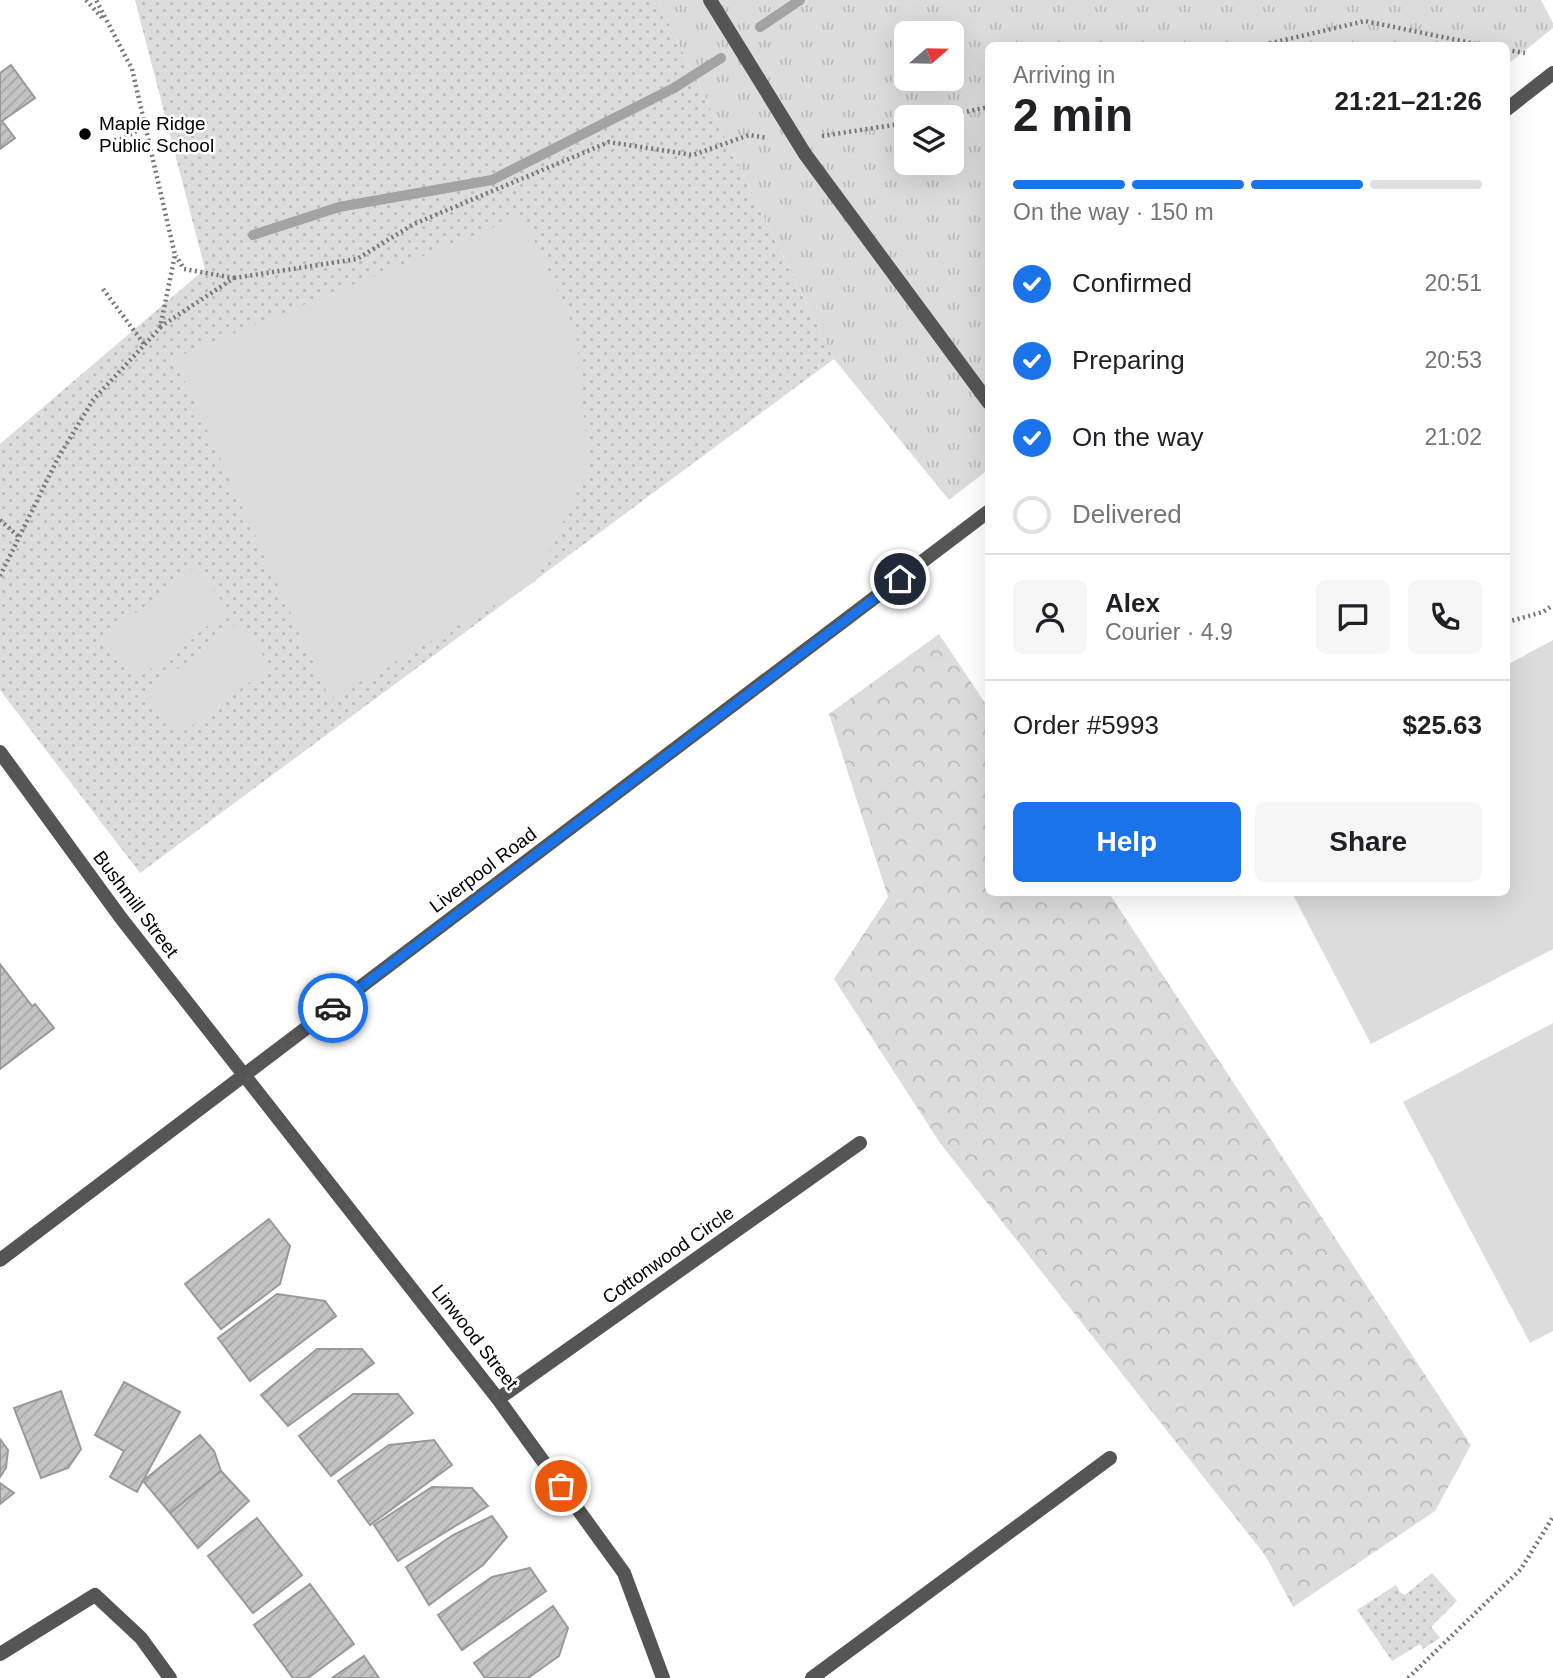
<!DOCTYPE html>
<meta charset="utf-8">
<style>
:root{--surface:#fff;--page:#f6f6f6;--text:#202124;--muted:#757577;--line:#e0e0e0;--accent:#1a73e8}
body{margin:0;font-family:Helvetica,sans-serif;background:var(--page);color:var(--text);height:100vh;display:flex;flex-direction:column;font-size:26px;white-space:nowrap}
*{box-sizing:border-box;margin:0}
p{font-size:23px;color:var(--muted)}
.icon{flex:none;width:38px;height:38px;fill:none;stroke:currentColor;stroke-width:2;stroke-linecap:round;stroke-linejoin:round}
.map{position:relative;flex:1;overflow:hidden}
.sheet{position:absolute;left:985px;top:42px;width:525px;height:854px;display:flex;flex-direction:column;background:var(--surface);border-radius:10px;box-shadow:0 7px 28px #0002}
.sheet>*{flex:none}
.needle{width:46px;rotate:70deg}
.buttons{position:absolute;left:894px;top:21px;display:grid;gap:14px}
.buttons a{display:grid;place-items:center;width:70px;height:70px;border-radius:10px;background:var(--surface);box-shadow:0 7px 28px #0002;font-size:35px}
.pin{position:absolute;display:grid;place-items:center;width:60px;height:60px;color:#fff;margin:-30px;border:4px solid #fff;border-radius:50%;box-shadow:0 2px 7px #0007}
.courier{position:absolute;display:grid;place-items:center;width:70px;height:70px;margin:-35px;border:5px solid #1a73e8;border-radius:50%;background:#fff;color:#222;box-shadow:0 2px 9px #0007}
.summary em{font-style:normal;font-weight:700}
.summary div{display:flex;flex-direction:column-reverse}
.summary{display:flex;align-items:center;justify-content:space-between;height:119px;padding:0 28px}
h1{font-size:46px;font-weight:700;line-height:52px}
.bar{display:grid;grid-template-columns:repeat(4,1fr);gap:10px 7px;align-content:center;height:84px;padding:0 28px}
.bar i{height:9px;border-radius:5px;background:var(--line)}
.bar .active{background:var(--accent)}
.bar p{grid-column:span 4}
.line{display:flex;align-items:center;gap:18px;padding:0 28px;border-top:2px solid var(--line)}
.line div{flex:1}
.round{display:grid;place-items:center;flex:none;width:74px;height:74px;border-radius:10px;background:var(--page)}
ol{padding:0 28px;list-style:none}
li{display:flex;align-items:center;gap:21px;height:77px}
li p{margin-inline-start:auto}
li .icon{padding:7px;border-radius:50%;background:var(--accent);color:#fff;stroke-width:4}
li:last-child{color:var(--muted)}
li i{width:38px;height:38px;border:4px solid var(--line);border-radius:50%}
.button{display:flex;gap:14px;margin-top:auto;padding:14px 28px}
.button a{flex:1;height:80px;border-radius:10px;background:var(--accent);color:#fff;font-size:28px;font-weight:700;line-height:80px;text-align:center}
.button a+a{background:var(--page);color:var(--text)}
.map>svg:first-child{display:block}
.grass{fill:url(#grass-tufts);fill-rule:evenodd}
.forest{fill:url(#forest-crowns)}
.park{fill:url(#park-dots)}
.garden{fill:#dcdcdc}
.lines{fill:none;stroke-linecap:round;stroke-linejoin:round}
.stream{stroke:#a3a3a3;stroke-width:10}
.building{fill:url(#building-hatch);stroke:#999;stroke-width:2}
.path{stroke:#777;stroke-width:4.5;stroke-dasharray:2 3.5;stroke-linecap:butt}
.service{stroke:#555;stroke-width:14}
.minor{stroke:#555;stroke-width:14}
.done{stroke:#595959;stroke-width:7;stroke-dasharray:0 12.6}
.route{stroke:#1a73e8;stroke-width:9}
.poi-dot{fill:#000;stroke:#fff;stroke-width:2.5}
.labels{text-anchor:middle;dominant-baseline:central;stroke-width:5;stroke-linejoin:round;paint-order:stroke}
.poi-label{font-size:19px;fill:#000;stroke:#fff;text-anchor:start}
.street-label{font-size:19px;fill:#000;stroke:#fff}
</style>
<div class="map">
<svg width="1553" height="1678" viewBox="0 0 1553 1678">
<defs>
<pattern id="grass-tufts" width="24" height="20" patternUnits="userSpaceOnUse" patternTransform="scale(1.75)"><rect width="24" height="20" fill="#dcdcdc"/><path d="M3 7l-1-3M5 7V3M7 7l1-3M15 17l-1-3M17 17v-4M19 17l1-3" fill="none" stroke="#bbb"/></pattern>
<pattern id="forest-crowns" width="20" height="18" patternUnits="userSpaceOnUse" patternTransform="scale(1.75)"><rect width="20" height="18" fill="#dcdcdc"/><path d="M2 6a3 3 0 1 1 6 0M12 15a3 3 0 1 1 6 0" fill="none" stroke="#bbb"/></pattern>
<pattern id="park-dots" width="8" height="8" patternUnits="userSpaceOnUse" patternTransform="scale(1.75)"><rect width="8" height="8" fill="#dcdcdc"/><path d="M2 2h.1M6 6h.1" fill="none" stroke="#bbb" stroke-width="1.8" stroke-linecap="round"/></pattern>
<pattern id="building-hatch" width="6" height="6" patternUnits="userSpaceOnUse" patternTransform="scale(1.75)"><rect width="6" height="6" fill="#c4c4c4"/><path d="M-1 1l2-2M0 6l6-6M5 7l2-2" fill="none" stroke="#a7a7a7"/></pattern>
</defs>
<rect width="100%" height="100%" fill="#fff"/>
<!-- grass -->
<path class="grass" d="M657 0H1541L1553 23V28L1507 65V46H989V469L949 500 834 359ZM906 33H952V79H906ZM906 117H952V163H906Z"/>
<!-- forest -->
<path class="forest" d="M939 634 989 709V892L1109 893 1471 1445 1435 1511 1293 1607 1265 1555 940 1143 834 979 888 897 829 714Z"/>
<!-- park -->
<path class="park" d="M135 0H657L834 359 140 873 0 690V444L205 269Z
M1432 1573 1457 1601 1431 1627 1440 1638 1423 1649 1420 1644 1392 1661 1357 1610 1396 1585 1400 1592 1405 1595Z"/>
<!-- garden -->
<path class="garden" d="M523 215 576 332 589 467 536 581 330 699 174 358Z
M196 567 229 610 136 680 104 637Z
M238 623 271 666 178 736 146 693Z
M1553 640V949L1371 1044 1292 893 1507 892V665Z
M1553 1023V1331L1530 1343 1403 1102Z"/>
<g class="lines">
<!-- stream -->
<path class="stream" d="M760 27 800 0
M253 235 339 207 492 180 674 88 721 58"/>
</g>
<!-- building -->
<path class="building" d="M11 65 35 98 2 121 15 138 0 149V73Z
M0 964 32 1006 35 1004 54 1028 0 1069Z
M269 1219 290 1246 280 1284 221 1329 185 1284Z
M277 1294 325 1301 336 1316 250 1381 218 1338Z
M317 1349H362L374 1363 288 1426 261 1395Z
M124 1382 180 1412 137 1492 110 1477 124 1451 95 1435Z
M61 1391 81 1449 68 1468 41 1478 14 1408Z
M353 1394H398L413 1413 331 1476 299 1436Z
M200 1435 214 1451 221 1471 170 1513 143 1481Z
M0 1439 8 1450 6 1468 0 1477Z
M434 1440 452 1465 370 1525 338 1481 389 1445Z
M221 1471 249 1501 198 1548 170 1513Z
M0 1483 14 1493 0 1504Z
M432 1487 472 1488 488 1506 398 1561 374 1525Z
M492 1516 507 1537 483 1565 429 1605 406 1567 453 1535Z
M257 1518 302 1575 253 1613 208 1556Z
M530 1568 546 1591 462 1650 438 1615 492 1577Z
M310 1584 354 1644 308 1678H293L254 1625Z
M553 1606 568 1628 559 1656 528 1678H485L474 1663Z
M364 1656 379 1678H332Z"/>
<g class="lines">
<!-- path -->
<path class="path" d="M86 0 104 20
M1259 46 1365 21 1486 46
M1507 50 1525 53
M940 117 989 107
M822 136 906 123
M98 142 121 139 145 127
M234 278 357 259 414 224 609 142 693 155 749 135 768 138
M103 289 144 344
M160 327 234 278 184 269 176 256
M0 520 19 537
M0 576 58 458 93 400 160 328 175 255 132 69 96 0
M1507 622 1543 612 1553 605
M1408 1678 1521 1569 1553 1517"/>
<!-- service -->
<path class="service" d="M710 0 805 154 989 403"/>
<!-- minor -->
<path class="minor" d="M1507 109 1553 73
M0 752 121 918 498 1399 624 1573 663 1678
M0 1260 989 511
M498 1399 860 1143
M0 1654 95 1595 141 1638 170 1678
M812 1678 1110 1458"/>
</g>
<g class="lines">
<!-- done -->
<path class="done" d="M333 1008 246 1075 498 1399 561 1486"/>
<!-- route -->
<path class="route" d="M333 1008 900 579"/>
</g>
<!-- markers -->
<circle class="poi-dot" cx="85" cy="134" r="7"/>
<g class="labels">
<!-- poi labels -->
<g class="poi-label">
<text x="99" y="123">Maple Ridge<tspan x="99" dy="22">Public School</tspan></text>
</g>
<!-- street labels -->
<g class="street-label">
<text transform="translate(483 870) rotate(-37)">Liverpool Road</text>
<text transform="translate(136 904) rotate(53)">Bushmill Street</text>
<text transform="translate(668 1255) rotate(-35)">Cottonwood Circle</text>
<text transform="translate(475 1337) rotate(52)">Linwood Street</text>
</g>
</g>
</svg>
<div class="buttons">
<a><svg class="needle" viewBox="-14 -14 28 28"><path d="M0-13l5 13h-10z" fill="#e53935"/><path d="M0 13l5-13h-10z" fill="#757577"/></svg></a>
<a><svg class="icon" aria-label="layers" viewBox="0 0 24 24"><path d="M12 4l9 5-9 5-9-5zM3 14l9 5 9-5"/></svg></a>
</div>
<div class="pin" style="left:561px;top:1486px;background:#ea580c"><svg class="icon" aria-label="bag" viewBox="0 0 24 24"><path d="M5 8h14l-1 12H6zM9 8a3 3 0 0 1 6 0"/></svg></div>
<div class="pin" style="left:900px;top:579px;background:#1f2937"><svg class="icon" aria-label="home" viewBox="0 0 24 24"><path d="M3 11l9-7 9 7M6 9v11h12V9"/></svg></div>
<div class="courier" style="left:333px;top:1008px"><svg class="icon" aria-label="car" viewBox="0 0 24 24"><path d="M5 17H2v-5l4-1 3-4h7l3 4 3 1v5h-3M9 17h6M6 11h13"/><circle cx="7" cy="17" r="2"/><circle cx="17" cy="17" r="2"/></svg></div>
<section class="sheet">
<div class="summary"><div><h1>2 min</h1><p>Arriving in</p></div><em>21:21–21:26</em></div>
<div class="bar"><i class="active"></i><i class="active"></i><i class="active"></i><i></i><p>On the way · 150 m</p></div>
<ol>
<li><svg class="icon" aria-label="check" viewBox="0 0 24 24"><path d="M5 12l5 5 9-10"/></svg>Confirmed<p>20:51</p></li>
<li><svg class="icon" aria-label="check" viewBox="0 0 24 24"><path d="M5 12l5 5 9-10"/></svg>Preparing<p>20:53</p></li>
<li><svg class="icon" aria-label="check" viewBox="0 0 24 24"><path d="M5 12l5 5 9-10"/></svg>On the way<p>21:02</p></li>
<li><i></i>Delivered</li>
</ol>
<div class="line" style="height:126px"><a class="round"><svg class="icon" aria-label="person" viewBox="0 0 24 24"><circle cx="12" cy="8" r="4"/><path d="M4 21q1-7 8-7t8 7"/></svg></a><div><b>Alex</b><p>Courier · 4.9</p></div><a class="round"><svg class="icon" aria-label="chat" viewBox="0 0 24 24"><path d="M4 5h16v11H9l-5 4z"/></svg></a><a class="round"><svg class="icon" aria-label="phone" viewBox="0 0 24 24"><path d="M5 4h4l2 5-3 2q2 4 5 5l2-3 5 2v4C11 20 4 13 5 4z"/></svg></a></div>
<div class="line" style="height:91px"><div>Order #5993</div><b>$25.63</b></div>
<div class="button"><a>Help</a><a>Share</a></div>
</section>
</div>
